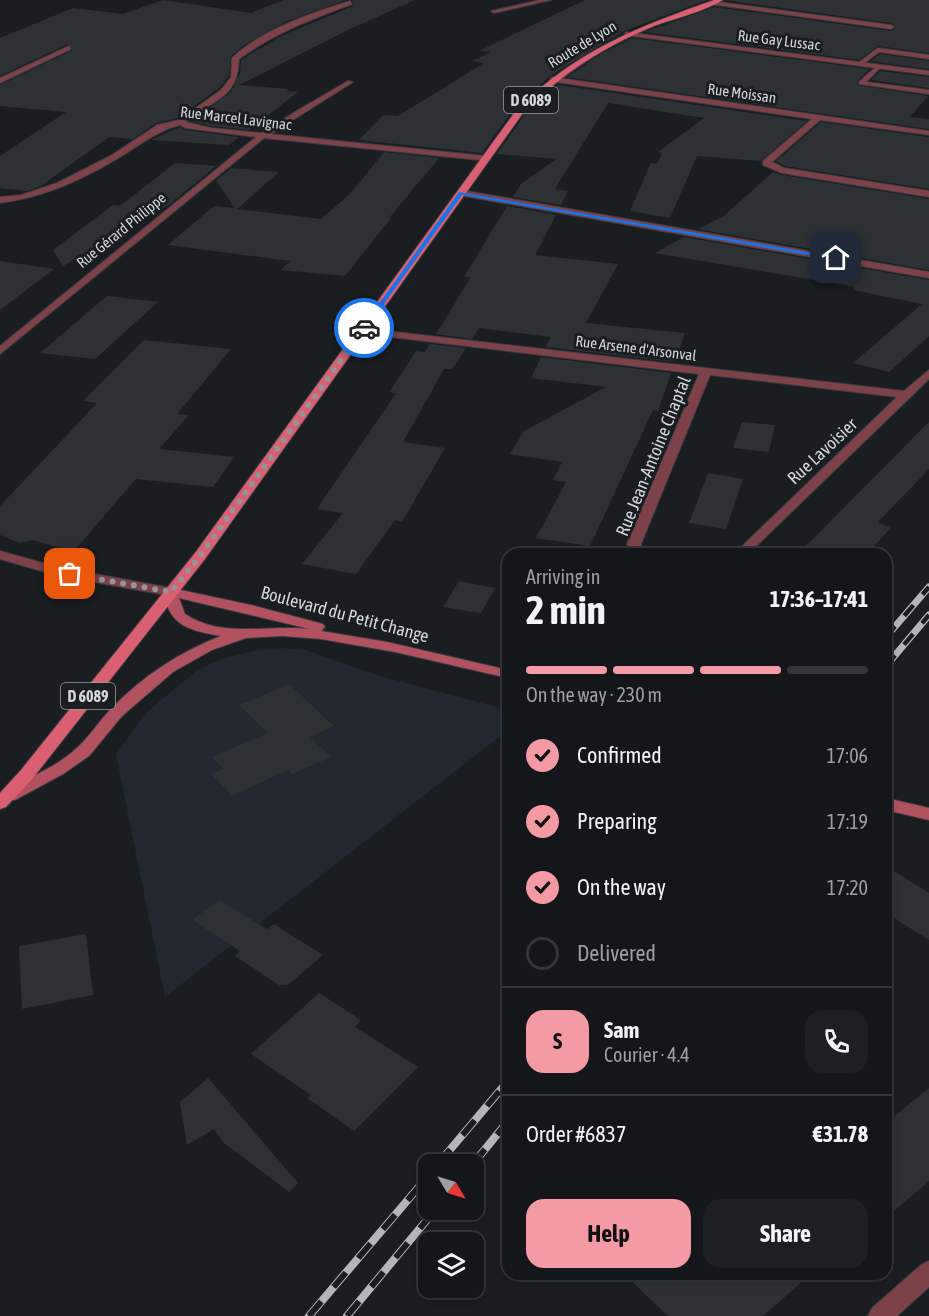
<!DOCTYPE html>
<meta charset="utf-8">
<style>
:root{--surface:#141619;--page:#1d1f22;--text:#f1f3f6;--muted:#9d9fa2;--line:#333538;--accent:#f49aa4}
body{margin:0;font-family:"Asap Condensed",sans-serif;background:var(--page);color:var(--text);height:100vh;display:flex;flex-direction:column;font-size:22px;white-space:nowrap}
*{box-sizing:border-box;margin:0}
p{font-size:20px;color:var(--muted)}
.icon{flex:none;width:33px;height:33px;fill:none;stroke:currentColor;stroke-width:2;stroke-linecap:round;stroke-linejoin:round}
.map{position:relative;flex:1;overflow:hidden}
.side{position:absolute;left:502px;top:548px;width:390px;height:732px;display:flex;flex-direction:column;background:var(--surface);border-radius:18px;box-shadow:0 3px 9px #0003,0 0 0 2px var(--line)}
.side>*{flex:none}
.needle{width:39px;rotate:128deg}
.buttons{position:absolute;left:418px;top:1154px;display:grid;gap:12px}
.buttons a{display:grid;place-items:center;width:66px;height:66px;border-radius:12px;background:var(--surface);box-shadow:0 3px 9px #0003,0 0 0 2px var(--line);font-size:30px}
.pin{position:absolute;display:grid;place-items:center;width:51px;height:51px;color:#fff;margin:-26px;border-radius:12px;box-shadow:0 3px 9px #0006}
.courier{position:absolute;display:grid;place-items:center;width:60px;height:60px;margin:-30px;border:4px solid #1a73e8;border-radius:50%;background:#fff;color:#222;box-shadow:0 2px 8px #0007}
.head em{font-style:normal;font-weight:700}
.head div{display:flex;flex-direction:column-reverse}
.head{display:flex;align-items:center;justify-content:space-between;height:102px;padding:0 24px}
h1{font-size:39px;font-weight:700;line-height:45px}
.bar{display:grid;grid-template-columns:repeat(4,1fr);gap:9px 6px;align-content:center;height:72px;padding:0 24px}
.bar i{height:8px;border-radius:4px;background:var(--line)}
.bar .on{background:var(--accent)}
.bar p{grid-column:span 4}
.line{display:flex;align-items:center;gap:15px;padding:0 24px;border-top:2px solid var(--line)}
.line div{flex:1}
.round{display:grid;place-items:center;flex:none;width:63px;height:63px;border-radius:18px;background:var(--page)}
ol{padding:0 24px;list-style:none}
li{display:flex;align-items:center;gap:18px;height:66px}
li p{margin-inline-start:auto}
li .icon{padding:6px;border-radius:50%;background:var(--accent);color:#111;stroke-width:4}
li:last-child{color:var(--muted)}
li i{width:33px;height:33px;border:3px solid var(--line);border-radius:50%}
.primary-button{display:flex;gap:12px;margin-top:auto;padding:12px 24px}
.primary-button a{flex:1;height:69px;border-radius:18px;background:var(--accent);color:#111;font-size:24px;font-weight:700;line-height:69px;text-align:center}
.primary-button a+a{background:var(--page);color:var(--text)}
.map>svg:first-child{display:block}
.built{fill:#21282f}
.building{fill:#2e3134}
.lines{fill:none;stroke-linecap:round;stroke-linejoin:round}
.service-casing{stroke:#383b3e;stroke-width:2}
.minor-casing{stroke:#383b3e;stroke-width:2}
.secondary-casing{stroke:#383b3e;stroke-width:2}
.primary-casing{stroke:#383b3e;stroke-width:2}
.service{fill:#7d4149;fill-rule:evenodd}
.minor{fill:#7d4149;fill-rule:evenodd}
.secondary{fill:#b25261;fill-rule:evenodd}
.primary{fill:#db5f73;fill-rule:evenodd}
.rail-far1-casing{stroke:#b4b6b8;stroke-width:7}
.rail-casing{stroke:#b4b6b8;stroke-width:8}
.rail-far1{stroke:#1b1e21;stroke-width:4.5;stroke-dasharray:14;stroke-linecap:butt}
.rail{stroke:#1b1e21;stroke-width:6;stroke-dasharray:19;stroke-linecap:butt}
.route{fill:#1a73e8}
.done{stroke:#929497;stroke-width:6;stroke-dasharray:0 10.8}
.labels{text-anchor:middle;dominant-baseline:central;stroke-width:6;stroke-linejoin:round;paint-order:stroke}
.far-street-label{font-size:15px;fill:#d2d4d6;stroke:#1b1e21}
.shield{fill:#1b1e21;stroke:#9b9da0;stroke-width:1.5}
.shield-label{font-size:16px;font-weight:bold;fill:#d2d4d6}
.street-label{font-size:18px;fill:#d2d4d6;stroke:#1b1e21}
</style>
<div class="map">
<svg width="929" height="1316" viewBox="0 0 929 1316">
<rect width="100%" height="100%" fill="#1b1e21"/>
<!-- built -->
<path class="built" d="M280 648 306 650 380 676 508 710V730L165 997 116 754 147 712 196 671 223 658 254 651Z"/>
<!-- building -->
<path class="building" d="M163 0 251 13 284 0H346L287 21 243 46 231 56 229 76 219 88 178 118 156 123 133 139 109 137 41 186 27 191 0 188V156L66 112 0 106V85L73 50 68 44 0 76V38L73 8 123 14Z
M352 0H415L350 29 239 85 288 89 287 91 298 92 249 130 211 126 191 121 231 92 240 73 241 60 281 36 353 6Z
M585 0H707L624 31 550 76 515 107 482 153 359 140 383 115 398 116 484 63 472 61 491 52 479 51Z
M725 0H929V53L878 46 859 60 645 32 714 7 891 31 896 28 891 23Z
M632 38 870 69 858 80 857 85 928 96 910 117 929 119V129L567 77 601 54Z
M880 54 929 61V69L871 61Z
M880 71 929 77V88L871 80Z
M558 85 807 121 761 161 697 156 670 218 630 211 651 163 657 164 662 153 658 152 704 118 608 103 555 189 568 191 561 205 513 197 521 184 556 159 497 154 525 114Z
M821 122 929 137V189L785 166 776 161Z
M180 127 185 130 239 137 229 145 151 140Z
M384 152 439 158 389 218H391L345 276 281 270 290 261 168 245 214 206 235 208 216 181 231 168 279 172 237 209 321 219 351 193Z
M175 163 216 166 170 204 63 266 53 250 113 205 120 206Z
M773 172 782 175 929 199V270L698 229 725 215Z
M507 206 556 215 535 255 618 264 586 323 685 333 675 362 546 347 551 337 479 328 472 339 436 334 471 277H464Z
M684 237 929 280V336L889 372 853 363 922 304 853 290 855 287 655 253Z
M0 261 54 269 0 310Z
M107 296 158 302 95 359 40 353Z
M144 340 231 349 177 414 189 415 159 449 234 457 213 487 136 479 73 552 33 540 20 543 0 535V506L97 403 83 401Z
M430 344 466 348 452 369H444L403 442 445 448 402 522 395 520 356 574 302 564 343 513 317 509 396 393 389 392 416 351 425 352Z
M541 357 671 373 658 411 653 410 590 546 536 538 566 482 553 480 562 462 510 454 524 431 606 387 531 378Z
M742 422 775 425 769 452 733 448Z
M929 422V469L878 522 891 528 866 554H798Z
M708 473 743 479 726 529 689 523Z
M459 581 495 588 481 613 443 607Z
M289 684 334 726 310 737 331 757 292 774 288 770 232 796 211 774 224 769 212 757 268 733 239 705Z
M886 866 929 893V940L886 913Z
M219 900 267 929 274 924 323 955 288 985H279L235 956 240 951 192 920Z
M86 934 93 995 22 1009 19 946Z
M319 993 361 1020 355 1027 418 1067 354 1131 307 1098 311 1095 251 1054Z
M208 1078 298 1183 289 1192 224 1143 214 1129 187 1145 180 1102Z
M929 1088V1181L886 1218V1123Z
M624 1274H811L763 1316H668Z"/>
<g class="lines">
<defs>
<path id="service" d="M540 0H551L494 13 491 11Z
M711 1 891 25 894 27 891 29 709 4Z
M878 48 929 55V59L879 52 862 65H858V63Z
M878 65 880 68 866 82 929 90V94L859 84V82Z
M348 81 353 82 266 137 259 135 293 113Z"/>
<path id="minor" d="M350 1 352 4C313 19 274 33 239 59 238 100 212 99 186 122L211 128 486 156 490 159 489 161 264 138 0 354V346L256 137 185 128 180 125C158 130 140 145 120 157 82 180 45 197 0 203V197L21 195 57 183 112 155 157 125 179 120 221 90 231 77 232 58C263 29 311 13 350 1Z
M626 32 929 71V75L624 35Z
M69 46 71 49 0 83V78Z
M552 77 929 131V135L820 120 772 162 784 168 929 191V197L782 173 763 165V161L812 119 549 81Z
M461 190 929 272V278L458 195 457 193Z
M361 328 904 391 929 370V379L748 554H734L897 397 710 375 641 544 644 554H630L627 544 699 374 357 333V329Z
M0 551 57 567 171 588 178 592 171 596 55 575 0 559Z
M929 1261V1287L897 1316H868L872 1308 921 1265Z"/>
<path id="secondary" d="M171 588 251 605 323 624 325 627 321 631 387 642 508 670V678L395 652 321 639 283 636 246 638 212 650 173 672 122 716 89 756 63 774 15 800H3L1 796 3 792C28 778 57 767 78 747 90 736 99 721 111 709 142 677 179 652 221 636 191 631 168 626 164 592ZM179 598 310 629C268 624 222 639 185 614Z
M886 798 929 808V820L886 810Z"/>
<path id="primary" d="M714 0H723C703 12 676 18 654 26 603 47 561 74 523 113L205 559 33 778 6 807 0 809V793L21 770 195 553 517 109C578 50 635 28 714 0Z"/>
</defs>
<!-- service casing -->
<use href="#service" class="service-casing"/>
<!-- minor casing -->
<use href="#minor" class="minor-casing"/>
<!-- secondary casing -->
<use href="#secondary" class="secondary-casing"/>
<!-- primary casing -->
<use href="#primary" class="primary-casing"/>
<!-- service -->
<use href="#service" class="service"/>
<!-- minor -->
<use href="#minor" class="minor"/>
<!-- secondary -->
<use href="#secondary" class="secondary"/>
<!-- primary -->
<use href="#primary" class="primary"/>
<defs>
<path id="rail-far1" d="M886 637 929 587
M886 666 929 615"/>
<path id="rail" d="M438 1164 508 1081
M473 1164 508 1121
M309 1316 429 1175
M347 1316 436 1209"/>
</defs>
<!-- rail-far1 casing -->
<use href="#rail-far1" class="rail-far1-casing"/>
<!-- rail casing -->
<use href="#rail" class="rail-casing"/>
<!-- rail-far1 -->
<use href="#rail-far1" class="rail-far1"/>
<!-- rail -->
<use href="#rail" class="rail"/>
</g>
<!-- route -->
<path class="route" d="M459 192 836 257 839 258 836 260 462 195 366 329H361Z"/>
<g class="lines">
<!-- done -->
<path class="done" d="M70 574 171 592 200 556 364 328"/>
</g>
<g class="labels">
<!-- far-street labels -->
<g class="far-street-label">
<text transform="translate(779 40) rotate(7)">Rue Gay Lussac</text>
<text transform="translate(582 44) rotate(-31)">Route de Lyon</text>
<text transform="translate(742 93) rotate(8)">Rue Moissan</text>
<text transform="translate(236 118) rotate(7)">Rue Marcel Lavignac</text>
<text transform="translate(121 230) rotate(-39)">Rue Gérard Philippe</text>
<text transform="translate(636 348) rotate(7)">Rue Arsene d'Arsonval</text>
</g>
<!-- shield labels -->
<g class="shield">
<rect x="504" y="87" width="54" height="26" rx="4.5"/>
<rect x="61" y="683" width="54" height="26" rx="4.5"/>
</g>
<g class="shield-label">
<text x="531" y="100">D 6089</text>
<text x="88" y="696">D 6089</text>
</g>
<!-- street labels -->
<g class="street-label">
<text transform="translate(822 451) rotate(-43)">Rue Lavoisier</text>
<text transform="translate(653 456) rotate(-68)">Rue Jean-Antoine Chaptal</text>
<text transform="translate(345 614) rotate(15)">Boulevard du Petit Change</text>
</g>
</g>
</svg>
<div class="buttons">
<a><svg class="needle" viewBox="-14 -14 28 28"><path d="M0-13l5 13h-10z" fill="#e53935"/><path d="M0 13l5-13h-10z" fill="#9d9fa2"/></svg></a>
<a><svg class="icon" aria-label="layers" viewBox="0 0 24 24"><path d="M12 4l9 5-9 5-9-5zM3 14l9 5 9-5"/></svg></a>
</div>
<div class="pin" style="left:70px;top:574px;background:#ea580c"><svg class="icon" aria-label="bag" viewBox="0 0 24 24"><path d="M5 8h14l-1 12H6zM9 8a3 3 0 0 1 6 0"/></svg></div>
<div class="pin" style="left:836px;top:258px;background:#1f2937"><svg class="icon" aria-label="home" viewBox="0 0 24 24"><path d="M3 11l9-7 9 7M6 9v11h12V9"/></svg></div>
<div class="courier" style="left:364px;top:328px"><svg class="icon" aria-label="car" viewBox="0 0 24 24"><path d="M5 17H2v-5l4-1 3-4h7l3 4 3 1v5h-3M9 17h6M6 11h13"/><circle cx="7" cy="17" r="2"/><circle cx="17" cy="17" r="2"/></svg></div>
<section class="side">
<div class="head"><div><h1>2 min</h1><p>Arriving in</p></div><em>17:36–17:41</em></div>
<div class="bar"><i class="on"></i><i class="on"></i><i class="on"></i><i></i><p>On the way · 230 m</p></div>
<ol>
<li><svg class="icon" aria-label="check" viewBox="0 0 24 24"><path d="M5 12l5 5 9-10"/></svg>Confirmed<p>17:06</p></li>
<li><svg class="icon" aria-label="check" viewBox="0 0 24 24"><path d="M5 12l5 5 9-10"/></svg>Preparing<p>17:19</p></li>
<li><svg class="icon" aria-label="check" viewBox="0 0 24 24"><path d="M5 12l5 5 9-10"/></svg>On the way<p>17:20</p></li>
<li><i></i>Delivered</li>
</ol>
<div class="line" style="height:108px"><b class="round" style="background:var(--accent);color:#111">S</b><div><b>Sam</b><p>Courier · 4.4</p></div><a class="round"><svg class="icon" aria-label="phone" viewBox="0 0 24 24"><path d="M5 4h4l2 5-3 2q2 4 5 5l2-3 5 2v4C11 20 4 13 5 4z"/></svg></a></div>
<div class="line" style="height:78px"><div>Order #6837</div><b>€31.78</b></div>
<div class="primary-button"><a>Help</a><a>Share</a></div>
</section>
</div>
